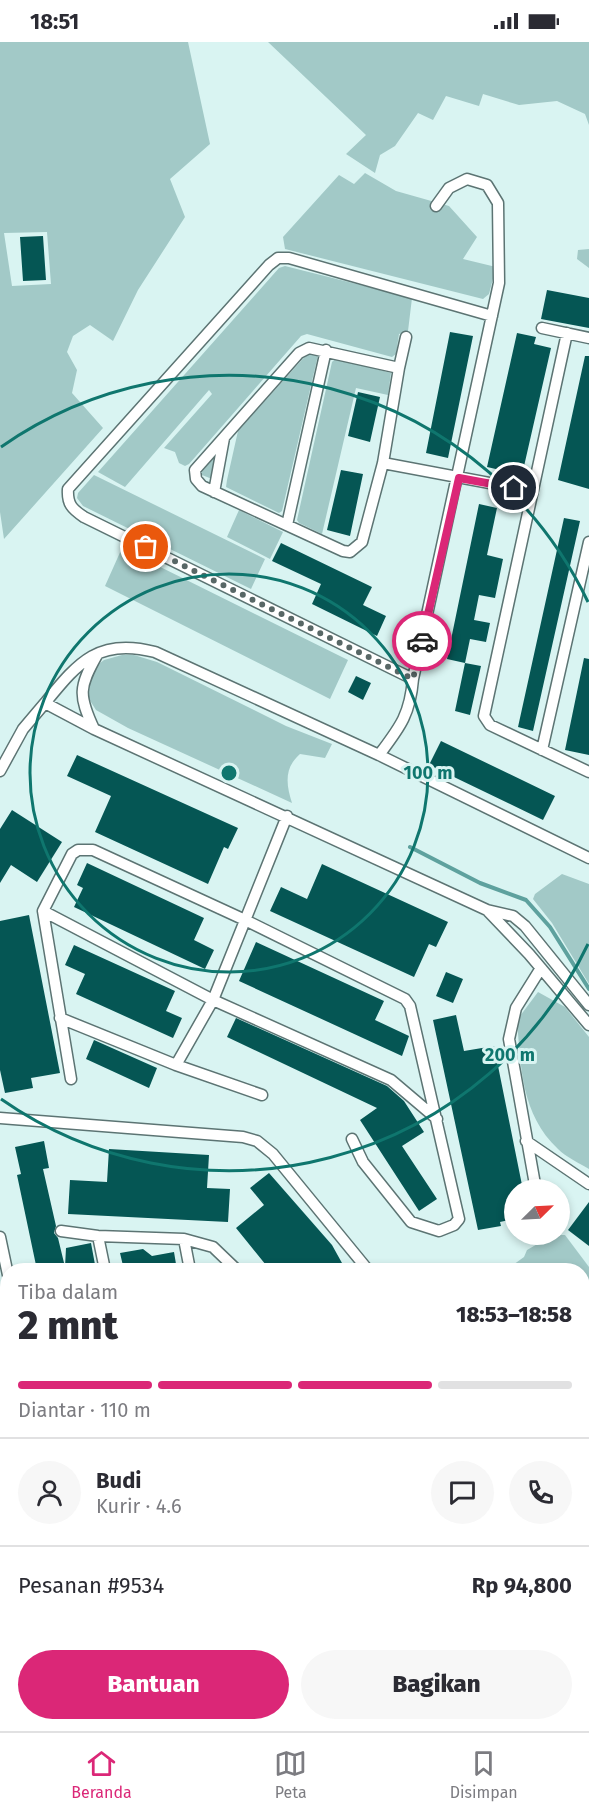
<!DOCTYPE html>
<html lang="id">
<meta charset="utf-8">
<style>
:root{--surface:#fff;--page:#f7f7f7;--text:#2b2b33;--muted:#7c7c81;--line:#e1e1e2;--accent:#db2777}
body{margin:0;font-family:"Fira Sans",sans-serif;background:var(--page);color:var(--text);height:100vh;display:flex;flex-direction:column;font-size:22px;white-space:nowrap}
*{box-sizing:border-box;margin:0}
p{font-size:20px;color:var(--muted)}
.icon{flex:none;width:33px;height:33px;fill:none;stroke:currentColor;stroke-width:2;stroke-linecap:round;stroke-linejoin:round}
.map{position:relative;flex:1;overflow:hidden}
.side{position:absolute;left:0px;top:1221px;width:590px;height:468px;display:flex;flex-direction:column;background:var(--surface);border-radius:24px 24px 0 0;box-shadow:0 3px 9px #0003}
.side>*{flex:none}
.needle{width:39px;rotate:66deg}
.tools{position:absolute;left:504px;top:1137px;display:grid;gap:12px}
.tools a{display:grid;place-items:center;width:66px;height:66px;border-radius:50%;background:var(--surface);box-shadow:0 3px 9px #0003;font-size:30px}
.pin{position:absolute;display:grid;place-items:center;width:51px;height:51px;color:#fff;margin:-26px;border:3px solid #fff;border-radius:50%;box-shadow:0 2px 6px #0007}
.courier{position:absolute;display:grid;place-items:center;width:60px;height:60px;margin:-30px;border:4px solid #db2777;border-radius:50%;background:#fff;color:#222;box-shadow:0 2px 8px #0007}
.headline em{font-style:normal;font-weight:800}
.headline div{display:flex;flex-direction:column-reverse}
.headline{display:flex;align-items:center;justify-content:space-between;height:102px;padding:0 18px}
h1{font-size:39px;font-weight:800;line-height:45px}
.bar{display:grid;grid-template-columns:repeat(4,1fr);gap:9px 6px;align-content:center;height:72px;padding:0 18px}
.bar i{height:8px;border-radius:4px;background:var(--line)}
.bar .selected{background:var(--accent)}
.bar p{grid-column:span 4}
.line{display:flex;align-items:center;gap:15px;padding:0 18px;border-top:2px solid var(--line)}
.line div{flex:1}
.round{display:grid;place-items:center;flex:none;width:63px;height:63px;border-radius:32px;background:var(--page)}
.primary-button{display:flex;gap:12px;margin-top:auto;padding:12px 18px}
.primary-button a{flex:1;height:69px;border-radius:36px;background:var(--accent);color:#fff;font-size:24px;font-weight:800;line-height:69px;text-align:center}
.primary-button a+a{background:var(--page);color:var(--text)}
.status{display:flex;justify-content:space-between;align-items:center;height:42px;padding:0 30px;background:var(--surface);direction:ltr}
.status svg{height:16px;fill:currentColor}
.tab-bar{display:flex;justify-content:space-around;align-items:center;height:84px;border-top:2px solid var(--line);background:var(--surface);font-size:16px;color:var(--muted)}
.tab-bar a{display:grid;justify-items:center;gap:3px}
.tab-bar .selected{color:var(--accent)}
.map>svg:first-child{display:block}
.green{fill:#a2c9c7;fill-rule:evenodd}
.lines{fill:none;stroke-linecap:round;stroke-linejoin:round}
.stream{stroke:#5ea19e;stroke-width:4}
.building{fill:#055654}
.minor-casing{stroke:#5c7473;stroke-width:13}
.minor{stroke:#fff;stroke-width:10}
.done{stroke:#586766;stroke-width:6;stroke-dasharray:0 10.8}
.route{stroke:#db2777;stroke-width:8}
.ring{fill:none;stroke:#0f766e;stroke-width:3}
.centre{fill:#0f766e;stroke:#d9f4f2;stroke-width:3}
.ring-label{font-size:18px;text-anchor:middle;font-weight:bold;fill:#0f766e;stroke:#d9f4f2;stroke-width:6;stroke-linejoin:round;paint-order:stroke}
</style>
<div class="status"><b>18:51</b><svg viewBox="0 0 49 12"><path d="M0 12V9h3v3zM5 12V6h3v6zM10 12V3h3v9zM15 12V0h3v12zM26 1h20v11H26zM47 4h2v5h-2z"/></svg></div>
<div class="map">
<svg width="589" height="1689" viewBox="0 0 589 1689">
<rect width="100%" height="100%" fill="#d9f4f2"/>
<!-- green -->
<path class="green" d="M0 0H188L210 102 170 137 185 175 138 248 113 299 90 283 73 294 67 310 77 328 72 351 103 386 4 497 0 470ZM47 190 51 242 12 244 4 191Z
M268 0H589V83L585 72 557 59 519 63 483 52 479 64 446 54 433 78 418 71 395 104 380 113 375 131 346 112 366 93Z
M365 131 396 149 449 164 477 195 463 217 496 225 489 252 483 257 285 207 283 195 339 133 354 142Z
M589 207V226L577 217 578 208Z
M285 224 412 256 408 289 399 292 396 312 392 315 307 292 301 294 189 422 185 424 179 421 175 410 164 406 212 352 209 348 125 445 98 430 279 226Z
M309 310 318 313 282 469 279 471 226 445 227 438 238 389Z
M336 316 391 331 388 353 356 346 322 492 299 481 297 478 332 320Z
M217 412 212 437 202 433 201 431Z
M94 433 265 517 251 547 83 464 77 456 78 451Z
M239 468 283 490 270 517 227 495Z
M122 506 348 618 330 657 105 544Z
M122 613H134L157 620 286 684 332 702 325 716 300 712C284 726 286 742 292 761L128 686 96 668 89 657V636L96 624 104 618Z
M562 832 589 842V942L552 881 533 857 535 852Z
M538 950 565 965 589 995V1127C579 1121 566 1115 558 1107 521 1072 521 1026 517 978Z
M553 1193H565L589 1225V1303L582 1301V1228H506L524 1215 527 1208Z
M7 1669 8 1682H11L12 1689H0V1670Z"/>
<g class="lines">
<!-- stream -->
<path class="stream" d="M410 805 480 841 526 858 550 885 589 947
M0 1459 8 1468
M210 1682 219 1689"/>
</g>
<!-- building -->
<path class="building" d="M43 194 46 238 23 239 20 195Z
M547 248 589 256V286L541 277Z
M450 290 473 294 448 416 426 411Z
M517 291 536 295 534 302 551 306 522 433 487 425Z
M585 314H589V447L558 438Z
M358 350 380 355 370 400 348 394Z
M341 428 363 432 350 494 327 488Z
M479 462 497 466 487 513 503 517 495 556 479 553 474 578 490 581 486 600 470 597 465 621 481 624 470 673 455 669 465 621 447 617Z
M564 476 580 479 533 689 518 685Z
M281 501 372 545 363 563 386 574 377 594 312 562 321 542 272 519Z
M584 616 589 617V713L565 708Z
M356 634 371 641 363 658 348 650Z
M441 699 555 754 543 778 429 723Z
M77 713 238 786 228 807 224 805 208 842 95 790 111 754 67 734Z
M12 768 62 800 37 840 11 823 0 841V787Z
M87 821 204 876 194 898 214 908 205 927 74 865 83 846 77 843Z
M322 822 448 880 436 905 429 902 414 935 270 869 281 845 307 857Z
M29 873 60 1031 31 1036 33 1046 5 1051 0 1028V879Z
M256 900 384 959 375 978 409 994 402 1014 239 939Z
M74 903 175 949 166 969 182 976 173 996 76 952 85 932 65 923Z
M446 930 463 937 453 961 436 954Z
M456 973 464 1009 494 1004 523 1148H514V1177L500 1180 501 1184 478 1188 433 978Z
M236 976 387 1044 404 1059 424 1090 402 1104 437 1157 419 1169 360 1078 377 1066 227 995Z
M94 998 157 1026 149 1046 86 1017Z
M44 1099 49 1126 43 1127 56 1184 54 1191 58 1196 65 1225 66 1206 91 1201 96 1228H37L17 1133 21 1132 15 1105Z
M109 1107 209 1113 207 1146 230 1147 228 1180 68 1172 70 1138 107 1140Z
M269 1131 332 1203 342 1221 329 1228H270L236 1186 264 1163 250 1146Z
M589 1160V1204L568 1188Z
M143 1207 152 1214 174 1210 177 1228H124L120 1211Z"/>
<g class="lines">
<defs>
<path id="minor" d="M542 286 589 296
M567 291 484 674 490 683 589 730
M309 306 399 326 383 421 362 500 350 510 343 509 202 444 196 437 195 428 299 311Z
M399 326 406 295
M383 421 532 449
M214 450 224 396
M287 483 326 308
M413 637 84 475C72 467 67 462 68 447L269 223 278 216H289L492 274
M45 661C78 621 98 595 155 610L379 713 589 816
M94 687C78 653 79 645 97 613
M542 708 589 500
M379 713C400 685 410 673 413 637L499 241 498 161 487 143 467 137 449 146 436 164
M0 729 23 687 45 661 94 687 487 868 513 874 525 884 589 963
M487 868 529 912 589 983
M43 869 213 958 391 1038 437 1077
M60 976 176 1023 262 1053
M176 1023 213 958 287 774
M71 1037 43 869 72 812 78 808H93L245 878 405 957 410 964 459 1177 454 1183 439 1189 411 1180 363 1120 352 1097
M0 1076 243 1095 257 1099 273 1112 368 1228
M526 1099 589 1142
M536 1148 509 997 516 966 541 926
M61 1189 98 1194 184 1197 213 1205 237 1228
M98 1194 105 1228
M0 1195 8 1233
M184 1197 190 1228
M582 1347 589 1351
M582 1431 589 1420
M187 1682 191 1689
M284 1682 290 1689
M459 1689 461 1682"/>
</defs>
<!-- minor casing -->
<use href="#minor" class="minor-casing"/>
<!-- minor -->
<use href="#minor" class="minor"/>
</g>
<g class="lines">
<!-- done -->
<path class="done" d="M146 505 413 637 422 599"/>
<!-- route -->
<path class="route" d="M422 599 459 436 514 446"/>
</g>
<!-- distance rings -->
<g class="ring">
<circle cx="229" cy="731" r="199"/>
<path d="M588 902A398 398 0 0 1 1 1057M1 405A398 398 0 0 1 588 560"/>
</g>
<circle cx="229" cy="731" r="9" class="centre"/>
<g class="ring-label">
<text x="428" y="737">100 m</text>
<text x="510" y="1019">200 m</text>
</g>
</svg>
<div class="tools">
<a><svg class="needle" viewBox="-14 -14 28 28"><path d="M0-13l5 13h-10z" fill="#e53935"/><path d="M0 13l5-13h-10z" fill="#7c7c81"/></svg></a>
</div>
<div class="pin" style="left:146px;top:505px;background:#ea580c"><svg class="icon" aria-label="bag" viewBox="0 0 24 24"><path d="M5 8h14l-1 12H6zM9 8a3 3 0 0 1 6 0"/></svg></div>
<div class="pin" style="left:514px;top:446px;background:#1f2937"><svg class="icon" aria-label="home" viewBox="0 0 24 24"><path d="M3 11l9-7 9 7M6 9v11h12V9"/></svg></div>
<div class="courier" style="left:422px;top:599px"><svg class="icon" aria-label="car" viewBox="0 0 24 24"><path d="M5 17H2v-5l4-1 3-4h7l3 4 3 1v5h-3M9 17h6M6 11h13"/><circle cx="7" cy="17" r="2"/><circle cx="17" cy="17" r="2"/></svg></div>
<section class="side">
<div class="headline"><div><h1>2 mnt</h1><p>Tiba dalam</p></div><em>18:53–18:58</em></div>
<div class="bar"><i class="selected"></i><i class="selected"></i><i class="selected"></i><i></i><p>Diantar · 110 m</p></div>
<div class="line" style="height:108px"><a class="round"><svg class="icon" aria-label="person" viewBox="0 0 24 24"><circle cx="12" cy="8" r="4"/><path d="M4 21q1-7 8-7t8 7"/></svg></a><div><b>Budi</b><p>Kurir · 4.6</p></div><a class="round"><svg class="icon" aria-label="chat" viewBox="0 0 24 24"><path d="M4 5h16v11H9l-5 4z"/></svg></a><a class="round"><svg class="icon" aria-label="phone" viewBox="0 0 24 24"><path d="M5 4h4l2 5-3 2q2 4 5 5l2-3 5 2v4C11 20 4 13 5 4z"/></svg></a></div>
<div class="line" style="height:78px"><div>Pesanan #9534</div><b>Rp 94,800</b></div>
<div class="primary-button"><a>Bantuan</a><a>Bagikan</a></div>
</section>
</div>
<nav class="tab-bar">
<a class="selected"><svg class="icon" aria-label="home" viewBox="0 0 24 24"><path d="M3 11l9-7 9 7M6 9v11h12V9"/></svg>Beranda</a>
<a><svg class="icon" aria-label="map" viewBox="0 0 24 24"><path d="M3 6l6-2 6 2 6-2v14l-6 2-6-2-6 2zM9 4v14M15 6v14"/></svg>Peta</a>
<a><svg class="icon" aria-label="saved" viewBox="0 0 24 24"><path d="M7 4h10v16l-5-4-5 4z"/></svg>Disimpan</a>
</nav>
